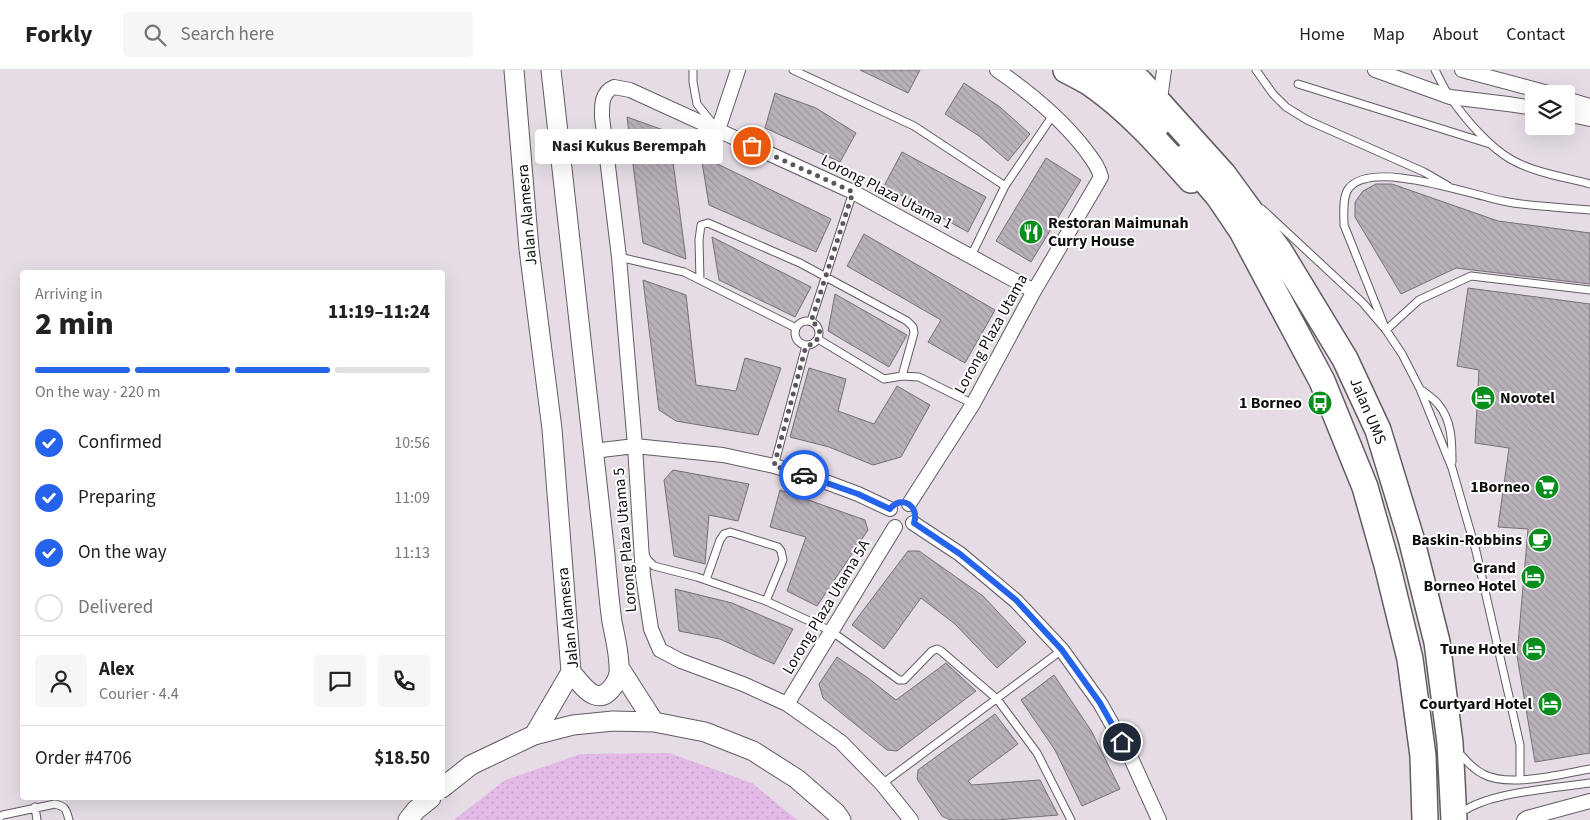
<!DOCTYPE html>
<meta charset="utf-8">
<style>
:root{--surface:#fff;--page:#f6f6f6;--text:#222;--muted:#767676;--line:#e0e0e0;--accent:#2563eb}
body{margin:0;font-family:"Source Sans 3",sans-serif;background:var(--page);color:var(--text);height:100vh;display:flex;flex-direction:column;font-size:19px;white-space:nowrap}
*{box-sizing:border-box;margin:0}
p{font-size:16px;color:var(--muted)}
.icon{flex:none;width:28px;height:28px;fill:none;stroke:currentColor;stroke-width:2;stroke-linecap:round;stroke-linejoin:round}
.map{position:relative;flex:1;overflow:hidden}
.side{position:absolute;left:20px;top:200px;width:425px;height:530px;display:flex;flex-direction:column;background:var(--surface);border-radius:5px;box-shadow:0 5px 20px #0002}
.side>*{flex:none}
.controls{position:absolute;left:1525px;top:15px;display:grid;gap:10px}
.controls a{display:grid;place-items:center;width:50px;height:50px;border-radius:5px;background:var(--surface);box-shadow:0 5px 20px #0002;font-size:25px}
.pin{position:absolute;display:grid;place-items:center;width:42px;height:42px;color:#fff;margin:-21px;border:2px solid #fff;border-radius:50%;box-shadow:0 1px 5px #0007}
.courier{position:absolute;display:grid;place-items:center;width:50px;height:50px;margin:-25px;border:4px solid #2563eb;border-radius:50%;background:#fff;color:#222;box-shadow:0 1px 6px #0007}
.bubble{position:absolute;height:35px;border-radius:5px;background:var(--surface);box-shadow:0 5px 20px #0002;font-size:16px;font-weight:800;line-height:35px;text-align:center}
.head em{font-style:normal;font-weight:800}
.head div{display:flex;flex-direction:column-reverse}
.head{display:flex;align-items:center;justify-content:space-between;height:85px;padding:0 15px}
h1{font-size:32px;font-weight:800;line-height:38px}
.bar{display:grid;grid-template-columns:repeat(4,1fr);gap:8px 5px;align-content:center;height:60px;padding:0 15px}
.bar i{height:6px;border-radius:4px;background:var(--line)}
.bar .current{background:var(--accent)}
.bar p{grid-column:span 4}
.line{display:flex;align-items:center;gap:12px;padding:0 15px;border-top:1px solid var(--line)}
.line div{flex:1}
.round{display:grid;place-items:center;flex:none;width:52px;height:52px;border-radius:5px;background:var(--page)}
ol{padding:0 15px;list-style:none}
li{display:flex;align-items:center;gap:15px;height:55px}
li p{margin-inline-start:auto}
li .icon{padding:5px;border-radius:50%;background:var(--accent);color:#fff;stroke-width:4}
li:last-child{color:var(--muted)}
li i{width:28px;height:28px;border:2px solid var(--line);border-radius:50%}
header{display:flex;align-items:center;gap:30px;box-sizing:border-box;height:70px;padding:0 25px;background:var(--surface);border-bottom:1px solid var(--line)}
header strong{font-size:24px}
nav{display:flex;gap:28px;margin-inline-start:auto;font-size:18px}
.search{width:350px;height:45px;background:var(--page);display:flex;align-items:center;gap:12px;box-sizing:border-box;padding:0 18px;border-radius:5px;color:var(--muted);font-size:19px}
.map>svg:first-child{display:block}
.grass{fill:url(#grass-dots)}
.building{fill:url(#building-back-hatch);stroke:#776f77}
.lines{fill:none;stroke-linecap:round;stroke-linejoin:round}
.lane-casing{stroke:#625b63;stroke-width:9}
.street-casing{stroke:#625b63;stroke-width:16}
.secondary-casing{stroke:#625b63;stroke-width:21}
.highway-casing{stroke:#625b63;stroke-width:28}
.lane{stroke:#fff;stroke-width:7}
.street{stroke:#fff;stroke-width:14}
.secondary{stroke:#fff;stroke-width:19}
.highway{stroke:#fff;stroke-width:25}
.done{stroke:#5b565c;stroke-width:5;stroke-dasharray:0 9}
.route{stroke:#2563eb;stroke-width:6}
.labels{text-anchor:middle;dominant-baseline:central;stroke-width:4;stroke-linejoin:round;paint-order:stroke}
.street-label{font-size:16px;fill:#110e12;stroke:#fff}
.poi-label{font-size:16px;font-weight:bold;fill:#110e12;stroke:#fff;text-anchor:end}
</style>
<header>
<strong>Forkly</strong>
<div class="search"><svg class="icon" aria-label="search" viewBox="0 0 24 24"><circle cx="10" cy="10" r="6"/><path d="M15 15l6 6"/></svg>Search here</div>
<nav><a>Home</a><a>Map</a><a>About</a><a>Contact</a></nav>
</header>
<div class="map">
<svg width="1590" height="750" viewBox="0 0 1590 750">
<defs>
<pattern id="grass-dots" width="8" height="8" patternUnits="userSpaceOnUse" patternTransform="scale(1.25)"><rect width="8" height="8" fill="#e3bae6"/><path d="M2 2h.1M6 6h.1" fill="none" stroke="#c29fc4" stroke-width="1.8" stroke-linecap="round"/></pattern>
<pattern id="building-back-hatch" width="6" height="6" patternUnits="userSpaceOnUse" patternTransform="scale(1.25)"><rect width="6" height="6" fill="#b9b1ba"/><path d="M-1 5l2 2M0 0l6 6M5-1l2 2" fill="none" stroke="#9e979f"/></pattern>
</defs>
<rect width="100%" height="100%" fill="#e5dce5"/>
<!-- grass -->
<path class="grass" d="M669 683 752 713 797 750H454L505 710 581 684Z"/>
<!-- building -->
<path class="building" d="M860 0H920L908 23Z
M964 13 1000 37 1030 64 1008 91 979 66 945 44Z
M775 23 816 38 856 63 840 92 765 58Z
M627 47 669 62 686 189 643 173Z
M902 82 986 127 968 162 884 116Z
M701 86 831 149 816 182 709 135Z
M1046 88 1081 110 1031 192 996 171Z
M1376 114H1392L1498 151 1590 163V214L1456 198 1401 224 1355 147V132L1363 121Z
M864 164 995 240 965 293 928 272 941 250 847 196Z
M712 167 811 217 795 247 719 210Z
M643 210 686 225 696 315 736 321 745 288 781 298 758 365 676 351 659 340Z
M1468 218 1590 234V683L1535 692 1517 586 1528 459 1498 457 1509 378 1475 373 1479 300 1457 296Z
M835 224 907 265 889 297 828 261Z
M809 298 846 309 838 341 874 354 897 316 930 335 901 387 873 395 829 377 790 367Z
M673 400 749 414 738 451 709 445 705 494 674 486 664 410Z
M780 420 865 450 868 460 817 536 787 521 806 467 770 457Z
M908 481H919L983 526 1026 572 997 598 955 554 921 528 884 579 852 555Z
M675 519 732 533 793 559 774 594 720 569 679 561Z
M837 587 868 608 896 630 946 593 976 621 897 681 887 680 823 628 819 614Z
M1054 605 1092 662 1120 719 1082 736 1055 680 1021 630Z
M995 644 1018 674 968 711 972 715 1040 710 1058 745 996 750H950L942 746 917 709 918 700Z"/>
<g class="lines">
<defs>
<path id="lane" d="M693 0V12L697 34 713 54
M793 0 914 56 1005 116
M1256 0 1273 24 1286 37 1307 50 1424 102 1448 116
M1435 0C1440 9 1444 19 1450 27 1465 49 1489 77 1512 90 1536 103 1564 107 1590 114
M1298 14 1490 74
M1262 139 1363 233 1386 260 1402 284 1420 319 1452 398 1476 481 1520 675V710
M971 186 1005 116 1053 45
M619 187 684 202 796 258
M700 210 699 170 701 155 708 153 800 193 907 251 913 257 914 263 902 306
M795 263a12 12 0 1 1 24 0a12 12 0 1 1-24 0Z
M811 251 853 122
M1384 255 1344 155C1344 145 1342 126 1349 118 1373 89 1471 125 1503 131 1531 137 1561 137 1590 140
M1386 260 1419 230 1471 206 1590 220
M818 269 884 309 902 306 919 307 973 334
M1423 321C1428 325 1434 329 1438 334 1452 350 1452 372 1452 392
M774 396 806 276
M644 483 648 490 654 496 697 507 766 531 831 561 899 610H904L932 581 937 579 941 581 997 629 1037 683 1071 750
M706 510 720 470 724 464 730 462 778 477 781 481 783 490 766 531
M1462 686C1468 693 1475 700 1483 704 1508 718 1562 704 1590 699
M882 714 1062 580
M35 737 37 750
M1467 739C1496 722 1556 718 1590 713
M0 747 3 745 55 734C66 737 66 739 69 750"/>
<path id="street" d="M1375 0 1450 27 1508 34 1534 38
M1462 0 1552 24
M1161 22 1164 0
M1566 29 1590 36
M1566 44 1590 49
M718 60 738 0
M593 381 635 376 723 385 774 396 818 409 858 424 890 439
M909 434 973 334 1034 221 1101 107C1098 95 1091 88 1084 78 1060 47 1029 22 997 0
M913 453 960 484 1016 531 1062 580 1100 633 1130 686 1159 750
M787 634 895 457
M911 750 882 714 841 672 787 634 743 614 681 591 660 580 651 559 643 506 635 376 619 187 602 47C602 35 601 23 614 17L630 20 853 122 1034 221
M1524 750 1527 748 1590 731"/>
<path id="secondary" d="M514 0 529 179 552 359 571 602C585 619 599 640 616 612 618 608 620 601 619 597 619 582 615 567 612 552 609 530 607 507 605 485 586 323 570 161 551 0
M620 599 654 652
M534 665 571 602
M442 718 471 695 534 665 573 655 613 651 654 652 705 662 753 681 797 709 836 743 841 750
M408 750 416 740 431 728"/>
<path id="highway" d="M1066 0C1074 4 1082 8 1090 13 1128 39 1160 75 1191 110
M1101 0 1115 13 1157 55
M1127 0 1140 12 1223 104 1280 182 1345 289 1378 360 1411 468 1437 572 1450 673 1454 750
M1185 87 1219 127 1242 161 1322 311 1365 417 1387 495 1410 589 1423 686 1425 750"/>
</defs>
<!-- lane casing -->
<use href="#lane" class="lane-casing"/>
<!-- street casing -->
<use href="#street" class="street-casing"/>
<!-- secondary casing -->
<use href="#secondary" class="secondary-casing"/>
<!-- highway casing -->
<use href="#highway" class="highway-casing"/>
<!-- lane -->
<use href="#lane" class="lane"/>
<!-- street -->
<use href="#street" class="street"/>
<!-- secondary -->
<use href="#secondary" class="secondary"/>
<!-- highway -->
<use href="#highway" class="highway"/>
</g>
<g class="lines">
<!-- done -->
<path class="done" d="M752 76 853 122 811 252C817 254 820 259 820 266L813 274 806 276 774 396 804 405"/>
<!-- route -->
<path class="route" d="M804 405 858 424 890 439C901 424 920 436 914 453L960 484 1016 530 1062 580 1100 633 1122 672"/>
</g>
<!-- icons -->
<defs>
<symbol id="restaurant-disc" viewBox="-11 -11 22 22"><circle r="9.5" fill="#088e1d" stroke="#fff"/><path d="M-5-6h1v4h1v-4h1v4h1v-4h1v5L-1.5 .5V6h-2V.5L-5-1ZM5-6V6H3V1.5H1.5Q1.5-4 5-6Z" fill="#fff"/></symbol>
<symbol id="hotel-disc" viewBox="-11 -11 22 22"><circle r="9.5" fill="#088e1d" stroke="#fff"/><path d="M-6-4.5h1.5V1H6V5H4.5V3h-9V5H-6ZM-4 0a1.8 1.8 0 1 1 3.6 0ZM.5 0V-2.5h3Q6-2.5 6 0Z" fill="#fff"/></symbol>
<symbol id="bus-disc" viewBox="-11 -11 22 22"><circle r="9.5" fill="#088e1d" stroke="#fff"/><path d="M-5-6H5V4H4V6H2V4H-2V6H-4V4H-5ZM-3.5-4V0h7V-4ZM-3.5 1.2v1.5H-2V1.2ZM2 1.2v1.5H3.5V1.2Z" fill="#fff"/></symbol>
<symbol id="supermarket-disc" viewBox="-11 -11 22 22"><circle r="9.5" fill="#088e1d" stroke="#fff"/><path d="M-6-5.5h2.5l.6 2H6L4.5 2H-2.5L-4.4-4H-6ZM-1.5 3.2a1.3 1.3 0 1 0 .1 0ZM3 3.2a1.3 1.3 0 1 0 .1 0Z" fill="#fff"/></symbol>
<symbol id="cafe-disc" viewBox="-11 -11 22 22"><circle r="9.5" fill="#088e1d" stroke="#fff"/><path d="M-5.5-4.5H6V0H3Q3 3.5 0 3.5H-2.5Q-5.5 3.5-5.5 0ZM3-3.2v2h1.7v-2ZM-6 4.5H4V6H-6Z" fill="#fff"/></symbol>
</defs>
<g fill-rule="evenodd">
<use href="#restaurant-disc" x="1017" y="148" width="28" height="28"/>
<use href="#hotel-disc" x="1469" y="314" width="28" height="28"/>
<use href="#bus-disc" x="1306" y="319" width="28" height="28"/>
<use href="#supermarket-disc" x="1533" y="403" width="28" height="28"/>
<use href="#cafe-disc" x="1526" y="456" width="28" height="28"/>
<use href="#hotel-disc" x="1519" y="493" width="28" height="28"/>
<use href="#hotel-disc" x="1520" y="565" width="28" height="28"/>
<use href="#hotel-disc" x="1536" y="620" width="28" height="28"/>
</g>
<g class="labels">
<!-- street labels -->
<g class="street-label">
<text transform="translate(887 122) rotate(27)">Lorong Plaza Utama 1</text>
<text transform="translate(527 145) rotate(-95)">Jalan Alamesra</text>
<text transform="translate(991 264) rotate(-61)">Lorong Plaza Utama</text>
<text transform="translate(1368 341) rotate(67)">Jalan UMS</text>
<text transform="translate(625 470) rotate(-95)">Lorong Plaza Utama 5</text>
<text transform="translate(826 537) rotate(-59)">Lorong Plaza Utama 5A</text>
<text transform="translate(568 548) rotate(-96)">Jalan Alamesra</text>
</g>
<!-- poi labels -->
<g class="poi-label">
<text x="1048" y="153" text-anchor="start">Restoran Maimunah<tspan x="1048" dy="18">Curry House</tspan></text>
<text x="1500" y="328" text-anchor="start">Novotel</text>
<text x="1302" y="333">1 Borneo</text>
<text x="1530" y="417">1Borneo</text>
<text x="1522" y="470">Baskin-Robbins</text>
<text x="1516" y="498">Grand<tspan x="1516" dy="18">Borneo Hotel</tspan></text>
<text x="1516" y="579">Tune Hotel</text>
<text x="1532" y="634">Courtyard Hotel</text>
</g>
</g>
</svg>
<div class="controls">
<a><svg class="icon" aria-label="layers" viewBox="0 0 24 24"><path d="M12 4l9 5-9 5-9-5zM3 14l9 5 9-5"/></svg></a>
</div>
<div class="pin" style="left:752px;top:76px;background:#ea580c"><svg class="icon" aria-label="bag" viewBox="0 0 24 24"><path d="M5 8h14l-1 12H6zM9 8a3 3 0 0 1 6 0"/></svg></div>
<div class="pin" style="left:1122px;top:672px;background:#1f2937"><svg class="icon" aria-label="home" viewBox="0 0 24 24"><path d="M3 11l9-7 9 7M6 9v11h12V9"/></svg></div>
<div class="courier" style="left:804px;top:405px"><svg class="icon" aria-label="car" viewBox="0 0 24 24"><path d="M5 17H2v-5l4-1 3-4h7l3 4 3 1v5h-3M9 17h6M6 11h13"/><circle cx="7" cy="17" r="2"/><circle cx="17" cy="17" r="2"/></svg></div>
<div class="bubble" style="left:535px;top:59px;width:188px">Nasi Kukus Berempah</div>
<section class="side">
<div class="head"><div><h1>2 min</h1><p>Arriving in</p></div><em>11:19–11:24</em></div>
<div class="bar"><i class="current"></i><i class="current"></i><i class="current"></i><i></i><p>On the way · 220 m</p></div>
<ol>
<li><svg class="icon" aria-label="check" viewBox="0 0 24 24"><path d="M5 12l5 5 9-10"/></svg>Confirmed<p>10:56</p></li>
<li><svg class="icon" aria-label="check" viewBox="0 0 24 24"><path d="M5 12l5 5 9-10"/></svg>Preparing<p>11:09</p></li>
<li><svg class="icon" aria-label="check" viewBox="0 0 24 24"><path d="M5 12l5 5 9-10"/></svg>On the way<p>11:13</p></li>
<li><i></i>Delivered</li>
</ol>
<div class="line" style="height:90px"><a class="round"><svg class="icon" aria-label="person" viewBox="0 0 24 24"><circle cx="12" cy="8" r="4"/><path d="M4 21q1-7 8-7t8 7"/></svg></a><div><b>Alex</b><p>Courier · 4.4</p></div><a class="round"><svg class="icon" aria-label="chat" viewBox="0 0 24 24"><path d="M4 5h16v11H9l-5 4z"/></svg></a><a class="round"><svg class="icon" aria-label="phone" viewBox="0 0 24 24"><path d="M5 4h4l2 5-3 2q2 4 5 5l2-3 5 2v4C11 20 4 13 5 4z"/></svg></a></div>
<div class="line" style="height:65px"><div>Order #4706</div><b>$18.50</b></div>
</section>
</div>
